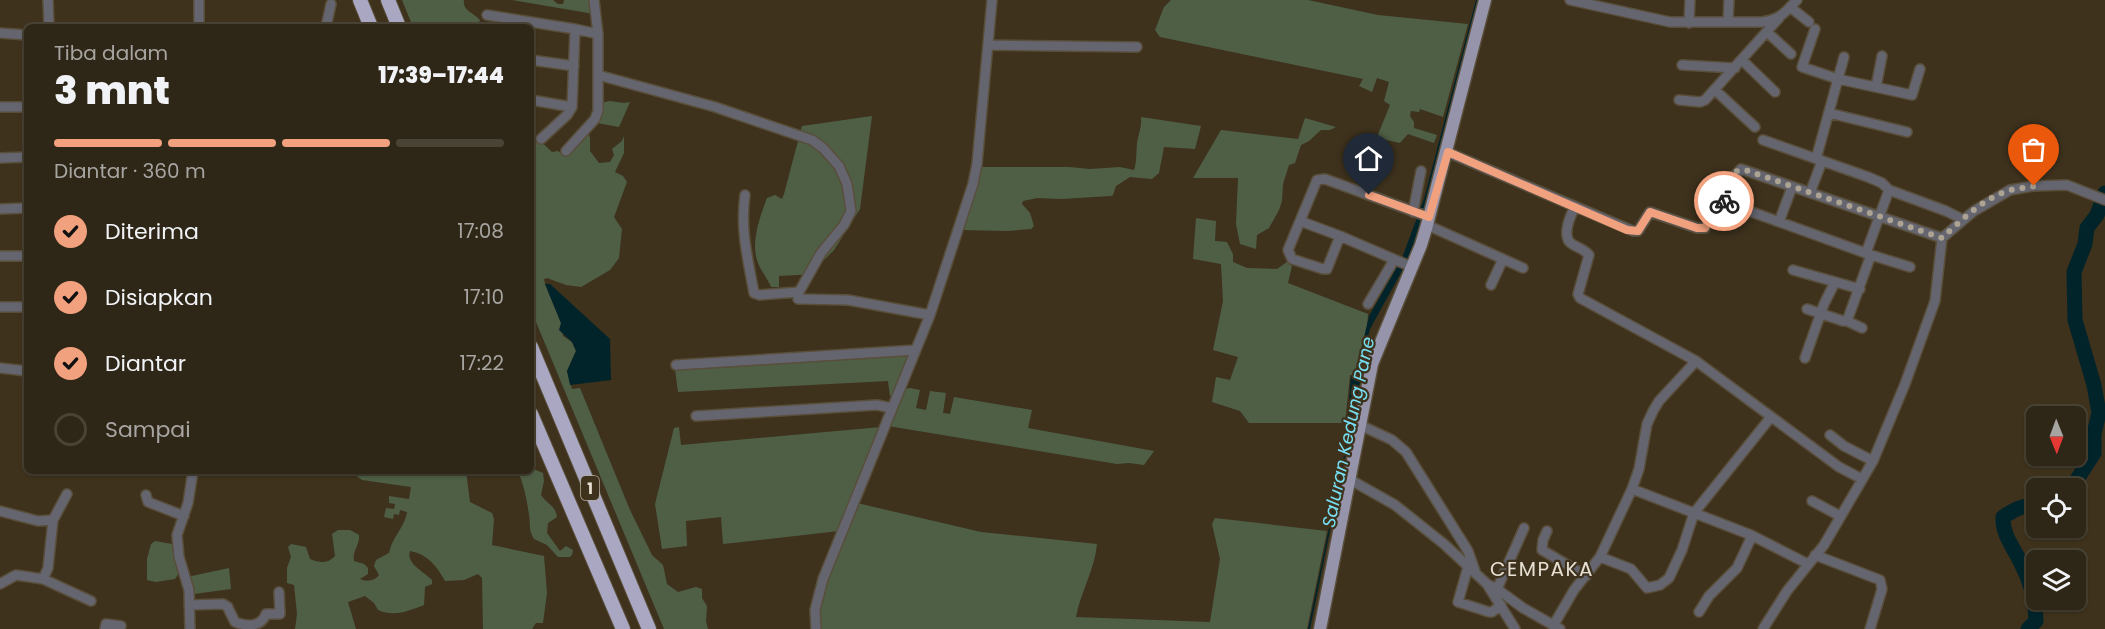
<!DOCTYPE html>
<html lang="id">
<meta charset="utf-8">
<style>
:root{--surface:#2e2616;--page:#362e1f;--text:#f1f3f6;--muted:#a7a5a1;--line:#494335;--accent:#f2a17e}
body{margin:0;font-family:Poppins,sans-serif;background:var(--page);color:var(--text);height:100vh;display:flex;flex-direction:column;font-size:22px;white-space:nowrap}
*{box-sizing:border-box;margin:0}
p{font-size:20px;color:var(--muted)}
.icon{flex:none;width:33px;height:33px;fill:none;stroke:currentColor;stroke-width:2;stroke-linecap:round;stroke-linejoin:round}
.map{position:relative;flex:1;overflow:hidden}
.drawer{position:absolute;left:24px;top:24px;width:510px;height:450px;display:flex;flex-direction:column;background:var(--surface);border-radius:9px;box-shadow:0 2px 4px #0004,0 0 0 2px var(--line)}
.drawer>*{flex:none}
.needle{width:39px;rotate:179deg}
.buttons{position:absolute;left:2026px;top:406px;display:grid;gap:12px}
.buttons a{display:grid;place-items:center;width:60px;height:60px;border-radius:9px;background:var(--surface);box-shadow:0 2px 4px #0004,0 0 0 2px var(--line);font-size:30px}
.pin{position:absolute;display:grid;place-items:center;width:51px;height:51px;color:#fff;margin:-62px -26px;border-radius:50% 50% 50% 0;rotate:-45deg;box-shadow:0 0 6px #0007}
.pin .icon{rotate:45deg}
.courier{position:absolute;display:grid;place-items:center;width:60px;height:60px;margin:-30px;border:4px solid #f2a17e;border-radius:50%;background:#fff;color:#222;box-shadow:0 2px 8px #0007}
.overview em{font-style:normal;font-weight:800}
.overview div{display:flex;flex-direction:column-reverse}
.overview{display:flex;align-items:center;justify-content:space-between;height:102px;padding:0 30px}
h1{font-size:39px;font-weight:800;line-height:45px}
.bar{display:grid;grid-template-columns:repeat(4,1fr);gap:9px 6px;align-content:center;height:72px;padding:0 30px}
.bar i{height:8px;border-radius:4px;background:var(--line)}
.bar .on{background:var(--accent)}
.bar p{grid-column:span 4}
ol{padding:0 30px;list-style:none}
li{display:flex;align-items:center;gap:18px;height:66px}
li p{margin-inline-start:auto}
li .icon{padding:6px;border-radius:50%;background:var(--accent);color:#111;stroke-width:4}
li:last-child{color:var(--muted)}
li i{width:33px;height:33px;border:3px solid var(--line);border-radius:50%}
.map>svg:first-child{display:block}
.green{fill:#4f5f46}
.water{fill:#00242a}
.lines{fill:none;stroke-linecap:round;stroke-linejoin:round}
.river{stroke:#00242a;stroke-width:15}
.minor-casing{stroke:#594e3a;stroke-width:12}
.major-casing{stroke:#594e3a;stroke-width:15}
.highway-casing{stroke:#594e3a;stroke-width:16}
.minor{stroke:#656570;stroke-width:9}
.major{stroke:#9694aa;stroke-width:12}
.highway{stroke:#a9a7c1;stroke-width:14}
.done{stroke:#aca393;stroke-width:6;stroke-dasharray:0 10.8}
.route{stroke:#f2a17e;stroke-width:8}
.labels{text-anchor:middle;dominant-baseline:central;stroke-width:4.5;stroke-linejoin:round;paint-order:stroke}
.shield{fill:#3e321d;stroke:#b4ac9c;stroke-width:1.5}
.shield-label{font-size:15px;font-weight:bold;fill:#e7e0d3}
.water-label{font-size:18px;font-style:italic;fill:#78e0f4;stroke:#3e321d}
.quarter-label{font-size:20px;letter-spacing:1.5px;fill:#e7e0d3;stroke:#3e321d}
</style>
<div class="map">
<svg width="2105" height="629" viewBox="0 0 2105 629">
<rect width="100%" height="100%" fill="#3e321d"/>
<!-- green -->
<path class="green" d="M402 0H464C462 11 474 13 480 20L477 27H413Z
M512 0H553L558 4H563L564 0H589L594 14Z
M1171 0H1308L1378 15 1468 24 1443 117 1420 109 1419 112 1411 111 1410 116 1414 122V128L1437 135 1434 143 1408 134 1400 143 1386 140 1381 143 1377 141V137L1390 105 1384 101 1389 82 1377 78 1372 92 1359 86 1363 79 1160 37 1155 30 1164 7Z
M610 101 624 103 630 102 619 127 597 123 600 103Z
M872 116 860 209 834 250 822 262 815 274 779 276V287H771C768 279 761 271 758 263 750 244 760 216 767 198L775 195 782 199 784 194 802 126Z
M1141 117 1201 126 1195 149 1164 147 1159 173 1152 179 1130 177 1116 186 1113 195 1111 196 1061 199 1037 198 1023 201 1022 204 1030 213 1034 226 1031 229 1008 231 963 230 982 167H1069L1090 169 1120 167 1134 170C1137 161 1136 153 1137 144 1138 135 1142 127 1141 117Z
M1305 118 1336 127 1330 130H1321L1309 141 1301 145 1295 163 1289 165 1283 184 1282 201 1279 210 1269 228 1257 235 1256 249 1240 244 1236 224 1238 178H1193L1221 130 1298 139Z
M588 131 590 138V151L599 163 610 162 614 155 612 149 622 141 624 136V153L615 172 623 176 627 182 614 217 622 229 619 258 610 270 581 287 566 285 547 278 544 279 545 284 561 323 563 336 572 342 576 351 567 371 572 389 580 388 630 510 652 555 663 565 667 584 678 592 696 587 702 589V598L707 606 706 621 708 629H664L531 310V132L552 152 558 151 564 155Z
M1196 218 1216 221 1215 241 1227 242 1233 254V262L1247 268 1277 269 1287 262 1292 266 1288 283 1368 314 1367 328 1354 375H1350L1345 423H1249L1240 411 1212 402 1216 377 1230 380 1238 357 1213 350 1223 301 1221 264 1193 259Z
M912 353 895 395 890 396 888 381 678 392 675 369Z
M910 388 920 390 916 408 926 410 930 391 946 393 943 413 950 414 954 397 1032 410 1028 428 1154 451 1144 465 1129 463 1117 464 888 426 904 389Z
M679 427 681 445 881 427 839 531 723 544 721 517 686 521 687 546 662 549 655 504 674 428Z
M531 468 543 473 544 481 541 495C547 504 556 506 557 517L548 523 547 533 560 551 566 546 573 550 572 555 570 557H558L547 545 534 539C528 529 531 526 529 515 527 500 524 485 518 471H531Z
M350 471H466L470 502 492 513 494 519 492 545 544 556 547 593 543 623H536L532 629H483L482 578 478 574 464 580 445 581C437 566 427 554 410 551 406 564 423 571 432 580V584L425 587 424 605C409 611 394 617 378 610L374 603 365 596 348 602 356 629H295L297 614 294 585 287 583V568L291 557 288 547 291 544 306 547 310 559C319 563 328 564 335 556L332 534 338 530H350L359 535C360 545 352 551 354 561L364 564 368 568V574L360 579C367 582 375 581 379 575L374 566 376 560 389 553C392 537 405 527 407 512L400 510 399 515 394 514 393 519 384 517 386 508 394 509 395 504 389 503V496L409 499 411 487 362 480Z
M857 503 981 532 1097 544C1095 569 1080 593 1076 617L1210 622 1220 559 1212 524 1215 518 1327 531 1307 629H819C817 587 842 542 857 503Z
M155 541 172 544 179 573 175 579 156 582 147 580V559L151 544Z
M229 568 231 589 194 594 187 577Z"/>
<!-- water -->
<path class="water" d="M1476 0H1482L1422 226 1408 260 1370 329 1358 376 1361 377 1310 629H1308L1345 451 1351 376H1355L1369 316 1402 258 1424 199Z
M545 284H550L610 339 611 380 570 385 567 371 576 351 572 342 559 330 561 323Z"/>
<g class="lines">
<!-- river -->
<path class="river" d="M2071 489 2094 453V434L2099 413 2094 385 2075 320 2074 272 2085 244 2087 228 2097 215 2105 193
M2028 629 2036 621C2036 601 2030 580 2020 561 2013 547 2002 534 2003 517 2014 510 2024 504 2037 505"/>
<defs>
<path id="minor" d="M48 0 49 27
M199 0V27
M1570 0 1670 22H1762C1781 19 1784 13 1797 0
M1790 7 1809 22
M487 15 575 29
M1728 22 1729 0
M1689 23 1690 0
M326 27 331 4
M1815 29 1802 67 1838 79 1912 95 1920 69
M1767 32 1791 54
M0 33 27 35
M988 45 1137 47
M531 60 574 66
M1742 60 1775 92
M1682 65 1735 68
M598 75 715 107 812 140 823 148 839 166 847 184 851 211 844 225 821 253 799 292 798 299 848 300 930 315
M1876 87 1882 56
M1715 90 1755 127
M531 100 572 107
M1679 100 1700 102 1705 100 1779 18
M0 107H27
M1829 113 1907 132
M541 139 567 115 572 107 575 29 598 34
M1763 140 1868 177 1882 183 1889 190 1866 253
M566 151 595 119 598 111V34L594 0
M1447 152 1633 231H1638L1650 212 1697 228H1705L1716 206 1724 202 1734 176 1741 169 1942 238
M0 158 27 157
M1816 159 1844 57
M1889 190 1946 211 1962 219
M1810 193 1822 161
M745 195C740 229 748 260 754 293L760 295 799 292
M1724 202 1871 255 1910 267
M1575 207C1570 216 1561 237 1572 244 1578 248 1584 249 1589 255L1578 294 1580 298 1696 361 1839 467 1862 479
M0 209 27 208
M1413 212 1421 171
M1300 221 1340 236 1412 267
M1779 222 1792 187
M1427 225 1503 259 1491 285
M1340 236 1327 269H1323L1292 259 1288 250 1317 180 1325 179 1429 217
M0 256H27
M1503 259 1523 268
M1793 270 1860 289
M1368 304 1394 260
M0 307H27
M1807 309 1843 321H1847L1871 255
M1847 321 1862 328
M1805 358 1824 304 1835 282
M676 365 916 350
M0 368 27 371
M696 416 877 405 892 408
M1360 425 1392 440 1406 452 1468 551 1475 571
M1830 435 1844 446 1873 461
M1349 479 1395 505 1444 544 1487 584 1497 589 1523 608 1560 629
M1632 489 1751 535 1808 564
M146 495 148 502 184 516
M1812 501 1840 516
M0 511 38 521 53 520 67 494
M1547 531 1543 540 1542 550 1586 576
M1815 555 1880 580 1882 589 1870 629
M1600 557 1631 569 1647 588 1660 585 1669 578 1682 550 1694 513 1771 417
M1468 567 1458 602 1489 612H1492L1501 605
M43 579 91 601
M0 584 16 575 43 579 48 568 53 520
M1487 584 1515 629
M1497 589 1524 528
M189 605 223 604 228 607
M229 610 235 622C248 627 261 627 266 614H280L279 592
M1699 612 1709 596 1737 568 1752 536
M1553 626 1574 590 1600 557 1632 489 1639 469 1647 424 1653 411 1659 401 1696 361
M105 629 106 624 121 626
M190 629 189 590 179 557 177 535 188 503 193 471
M816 629 815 610 823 579 930 315 973 184 977 164 992 0
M1763 629 1787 591 1824 545 1873 461 1905 384 1935 301 1942 238 1974 211 2010 190 2034 186 2067 185 2105 200"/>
<path id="major" d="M1320 629 1372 364 1421 245 1427 225 1485 0"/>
<path id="highway" d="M360 0 371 27
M388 0 399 27
M531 347 649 629
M531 414 623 629"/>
</defs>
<!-- minor casing -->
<use href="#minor" class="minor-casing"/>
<!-- major casing -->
<use href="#major" class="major-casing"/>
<!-- highway casing -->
<use href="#highway" class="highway-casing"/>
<!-- minor -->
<use href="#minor" class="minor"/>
<!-- major -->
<use href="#major" class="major"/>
<!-- highway -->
<use href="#highway" class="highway"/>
</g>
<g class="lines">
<!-- done -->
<path class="done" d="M1724 201 1737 171 1745 170 1942 238C1962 220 1984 197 2011 190 2019 188 2027 188 2034 186"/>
<!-- route -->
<path class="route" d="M1369 195 1429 217 1448 152 1627 230 1638 231 1650 212 1697 228H1705L1716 206 1724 201"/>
</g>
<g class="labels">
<!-- shield labels -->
<rect class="shield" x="581" y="476" width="18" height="24" rx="4.5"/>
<g class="shield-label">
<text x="590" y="488">1</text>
</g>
<!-- water labels -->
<g class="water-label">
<text transform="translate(1348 432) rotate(-78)">Saluran Kedung Pane</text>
</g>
<!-- quarter labels -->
<g class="quarter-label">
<text x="1542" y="569">CEMPAKA</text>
</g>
</g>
</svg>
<div class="buttons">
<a><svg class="needle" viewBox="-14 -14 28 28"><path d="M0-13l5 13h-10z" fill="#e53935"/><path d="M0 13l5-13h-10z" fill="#a7a5a1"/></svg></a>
<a><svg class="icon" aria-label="locate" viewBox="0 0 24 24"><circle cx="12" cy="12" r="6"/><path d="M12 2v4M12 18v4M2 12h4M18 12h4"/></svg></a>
<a><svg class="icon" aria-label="layers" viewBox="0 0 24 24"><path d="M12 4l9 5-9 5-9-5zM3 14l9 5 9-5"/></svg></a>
</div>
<div class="pin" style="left:2034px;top:186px;background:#ea580c"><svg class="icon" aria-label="bag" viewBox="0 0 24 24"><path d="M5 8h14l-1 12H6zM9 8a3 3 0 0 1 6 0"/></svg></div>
<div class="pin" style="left:1369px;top:195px;background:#1f2937"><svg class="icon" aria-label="home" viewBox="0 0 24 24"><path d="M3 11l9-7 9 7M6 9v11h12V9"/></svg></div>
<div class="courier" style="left:1724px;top:201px"><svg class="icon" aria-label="bike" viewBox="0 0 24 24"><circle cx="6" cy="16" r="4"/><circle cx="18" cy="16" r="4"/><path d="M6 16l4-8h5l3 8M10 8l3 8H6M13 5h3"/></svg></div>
<section class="drawer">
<div class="overview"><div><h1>3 mnt</h1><p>Tiba dalam</p></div><em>17:39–17:44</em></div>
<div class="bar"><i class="on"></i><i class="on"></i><i class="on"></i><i></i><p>Diantar · 360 m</p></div>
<ol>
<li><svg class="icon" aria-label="check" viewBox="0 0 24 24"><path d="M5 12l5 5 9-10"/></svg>Diterima<p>17:08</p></li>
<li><svg class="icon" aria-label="check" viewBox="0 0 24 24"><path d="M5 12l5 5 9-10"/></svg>Disiapkan<p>17:10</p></li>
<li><svg class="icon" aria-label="check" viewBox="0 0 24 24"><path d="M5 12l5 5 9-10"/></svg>Diantar<p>17:22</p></li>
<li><i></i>Sampai</li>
</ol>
</section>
</div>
